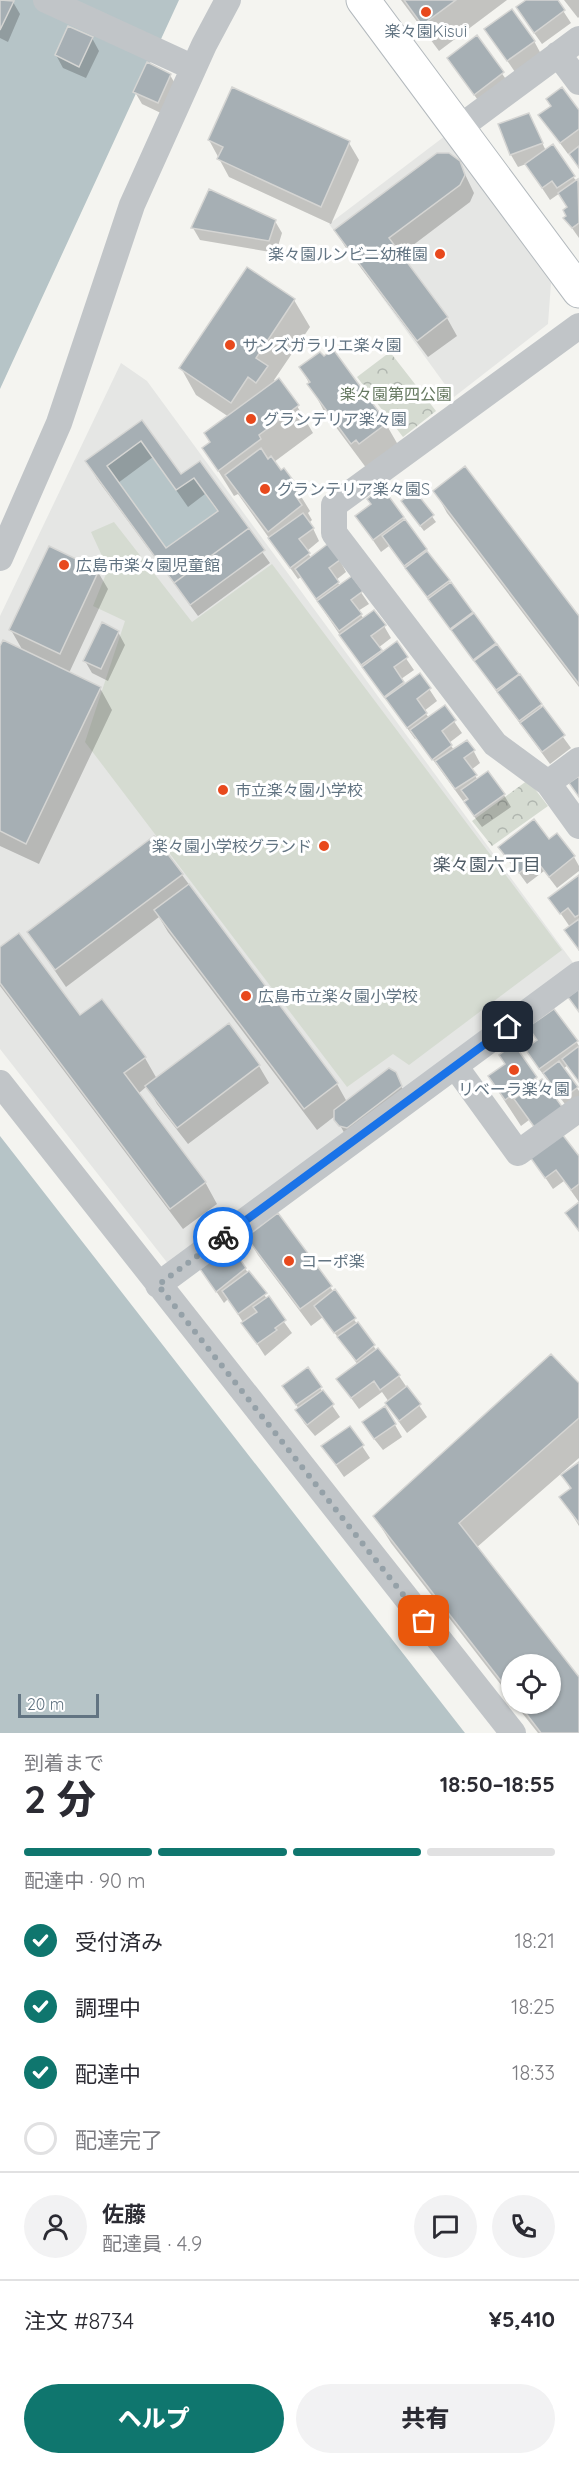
<!DOCTYPE html>
<html lang="ja">
<meta charset="utf-8">
<style>
:root{--surface:#fff;--page:#f2f2f3;--text:#2b2b33;--muted:#7c7c81;--line:#e1e1e2;--accent:#0f766e}
body{margin:0;font-family:Quicksand,"Noto Sans JP",sans-serif;background:var(--page);color:var(--text);height:100vh;display:flex;flex-direction:column;font-size:22px;white-space:nowrap}
*{box-sizing:border-box;margin:0}
p{font-size:20px;color:var(--muted)}
.icon{flex:none;width:33px;height:33px;fill:none;stroke:currentColor;stroke-width:2;stroke-linecap:round;stroke-linejoin:round}
.map{position:relative;height:1733px;overflow:hidden}
.drawer{display:flex;flex-direction:column;background:var(--surface);flex:1}
.drawer>*{flex:none}
.buttons{position:absolute;left:501px;top:1654px;display:grid;gap:12px}
.buttons a{display:grid;place-items:center;width:60px;height:60px;border-radius:50%;background:var(--surface);box-shadow:0 2px 4px #0004;font-size:30px}
.scale{position:absolute;left:18px;bottom:15px;width:81px;box-sizing:border-box;padding-left:6px;border:3px solid #627482;border-top:0;font-size:16px;line-height:21px;white-space:nowrap;color:#627482;-webkit-text-stroke:4px #fff;paint-order:stroke}
.pin{position:absolute;display:grid;place-items:center;width:51px;height:51px;color:#fff;margin:-26px;border-radius:12px;box-shadow:0 3px 9px #0006}
.courier{position:absolute;display:grid;place-items:center;width:60px;height:60px;margin:-30px;border:4px solid #1a73e8;border-radius:50%;background:#fff;color:#222;box-shadow:0 2px 8px #0007}
.head em{font-style:normal;font-weight:800}
.head div{display:flex;flex-direction:column-reverse}
.head{display:flex;align-items:center;justify-content:space-between;height:102px;padding:0 24px}
h1{font-size:39px;font-weight:800;line-height:45px}
.bar{display:grid;grid-template-columns:repeat(4,1fr);gap:9px 6px;align-content:center;height:72px;padding:0 24px}
.bar i{height:8px;border-radius:4px;background:var(--line)}
.bar .on{background:var(--accent)}
.bar p{grid-column:span 4}
.line{display:flex;align-items:center;gap:15px;padding:0 24px;border-top:2px solid var(--line)}
.line div{flex:1}
.round{display:grid;place-items:center;flex:none;width:63px;height:63px;border-radius:32px;background:var(--page)}
ol{padding:0 24px;list-style:none}
li{display:flex;align-items:center;gap:18px;height:66px}
li p{margin-inline-start:auto}
li .icon{padding:6px;border-radius:50%;background:var(--accent);color:#fff;stroke-width:4}
li:last-child{color:var(--muted)}
li i{width:33px;height:33px;border:3px solid var(--line);border-radius:50%}
.cta{display:flex;gap:12px;margin-top:auto;padding:12px 24px}
.cta a{flex:1;height:69px;border-radius:36px;background:var(--accent);color:#fff;font-size:24px;font-weight:800;line-height:69px;text-align:center}
.cta a+a{background:var(--page);color:var(--text)}
.map>svg:first-child{display:block}
.built{fill:#e5e6e4}
.forest{fill:url(#forest-crowns)}
.garden{fill:#d5dbd1}
.water{fill:#b6c4c7}
.shadow{fill:#0003;fill-rule:evenodd}
.building{fill:#a6afb4;stroke:#d5d5d3;stroke-width:1.5;fill-rule:evenodd}
.lines{fill:none;stroke-linecap:round;stroke-linejoin:round}
.secondary-casing{stroke:#b3b9bd;stroke-width:35}
.street{stroke:#c1c5c8;stroke-width:26}
.secondary{stroke:#fff;stroke-width:33}
.done{stroke:#95a1a8;stroke-width:6;stroke-dasharray:0 10.8}
.route{stroke:#1a73e8;stroke-width:8}
.poi-dot{fill:#e8491d;stroke:#fff;stroke-width:2}
.labels{text-anchor:middle;dominant-baseline:central;stroke-width:6;stroke-linejoin:round;paint-order:stroke}
.poi-label{font-size:16px;fill:#627482;stroke:#fff;text-anchor:start}
.park-label{font-size:16px;fill:#667961;stroke:#fff}
.neighbourhood-label{font-size:18px;fill:#505d67;stroke:#fff}
</style>
<div class="map">
<svg width="579" height="1733" viewBox="0 0 579 1733">
<defs>
<pattern id="forest-crowns" width="20" height="18" patternUnits="userSpaceOnUse" patternTransform="scale(1.5)"><rect width="20" height="18" fill="#d5dbd1"/><path d="M2 6a3 3 0 1 1 6 0M12 15a3 3 0 1 1 6 0" fill="none" stroke="#b0b6af"/></pattern>
</defs>
<rect width="100%" height="100%" fill="#f4f4f0"/>
<!-- built -->
<path class="built" d="M445 136 551 283 548 324 454 397 329 224Z
M121 363 147 381 574 964 169 1265 0 1049V616Z"/>
<!-- forest -->
<path class="forest" d="M390 352 436 411 403 437 357 377Z
M528 780 548 806 492 846 472 821Z"/>
<!-- garden -->
<path class="garden" d="M114 522 192 622 272 564 562 950 409 1065 393 1054 347 1087 85 742 125 621 93 606 108 569 91 532Z"/>
<!-- water -->
<path class="water" d="M0 0H179L0 389Z
M141 441 176 490 194 478 218 511 166 548 107 466Z
M0 1136 465 1733H0Z"/>
<!-- shadow -->
<path class="shadow" d="M0 0 13 2 20 14 8 42 0 38Z
M401 0H507L439 51Z
M528 0H556L571 23 542 44 525 20Z
M564 0H579V17L578 18Z
M486 30 534 41 541 54 515 72Z
M92 38 99 51 86 78 63 68 56 55Z
M477 38 510 85 482 106 449 59Z
M170 75 177 87 165 115 142 104 135 92Z
M579 112V168L570 153 568 154 540 116Z
M529 115 546 151 579 183V238L565 218 568 217V208L560 193 550 200 526 164 518 167 511 155 500 125Z
M209 140 349 143 359 160 331 224 229 177Z
M459 162 474 193 470 202 400 255 447 318 457 336 428 357 346 248 336 231Z
M275 221 282 233 276 253 200 240 193 228Z
M294 300 310 327 274 380 297 406 313 433 274 462 294 485 310 511 308 513 312 520 310 522 319 541 307 551 311 558 339 559 346 572 336 580 340 586 351 578 369 604 358 611 364 619 384 626 391 638 378 648 382 654 396 644 414 670 401 679 405 686 420 675 437 701 424 711 429 718 444 707 462 733 449 743 454 750H473L480 763 471 770 478 780 504 795 511 807 482 827 473 815 471 796 463 801 417 738 415 739 348 647 301 577 298 579 238 494 234 496 204 448 211 443 229 417 196 395 181 368Z
M301 368 386 424 401 450 367 469 324 411Z
M141 422 181 477 199 463 270 563 198 616 97 479 87 462ZM153 457 188 507 205 494 218 512 166 550 118 483Z
M435 491 579 618V687L447 513Z
M415 493 436 522 424 531 406 508Z
M357 517 403 518 571 748 550 764 389 546 381 552Z
M50 548 98 572 108 589 69 673 100 688 112 710 39 864 0 846V649L23 651 11 630Z
M118 632 125 645 108 681 92 673 85 661Z
M557 835 574 857 579 866V871L557 888 544 871 527 884 500 847 549 841Z
M182 875 337 1084 347 1102 394 1073 408 1099 347 1138 335 1116 317 1130 168 932 159 917 66 987 29 933Z
M579 876V951L566 930 570 927 550 898Z
M0 949 80 1017 145 1058 157 1079 259 1066 269 1083 188 1144 157 1104 147 1086 138 1094 205 1182 217 1204 183 1229 0 986Z
M530 1028 576 1041 579 1046V1082L568 1065 563 1069 579 1091V1104L570 1111 534 1062 538 1042Z
M506 1065 536 1078 539 1083 543 1140 529 1120 521 1126 489 1077Z
M532 1158 579 1159V1202L564 1181 553 1189Z
M248 1238 330 1287 377 1351 399 1376 427 1417 407 1433 394 1415 387 1403 389 1402 382 1392 359 1409 338 1380 358 1365 323 1317 311 1326 258 1255Z
M230 1248 292 1333 265 1356 228 1299 224 1303 202 1270Z
M579 1385V1458L476 1548 579 1680V1733H538L515 1704H550V1665H512V1699L391 1543 375 1517Z
M284 1386 320 1388 340 1417 315 1436 304 1423 297 1411 299 1409Z
M395 1425 402 1437 383 1450 371 1435Z
M350 1428 370 1458 344 1477 323 1447Z
M579 1464V1526L561 1497 571 1490 563 1476Z"/>
<!-- building -->
<path class="building" d="M0 0 14 1 0 30Z
M404 0H456L422 25Z
M526 0H558L565 10 534 33 516 7Z
M512 9 535 41 507 61 484 29Z
M68 26 93 37 79 67 55 55Z
M477 35 504 72 474 95 447 58Z
M147 62 171 74 158 103 133 92Z
M232 87 350 141 321 207 217 159 223 147 208 140Z
M562 87 579 110V129L560 143 538 115 551 106 546 99Z
M529 113 543 143 510 155 498 124Z
M553 144 575 176 557 188 552 181 542 188 525 164Z
M579 146V168L569 154Z
M437 153H449L460 161 465 175 460 185 389 238 448 317 417 341 334 230Z
M578 179 579 223 572 228 563 218 566 216 563 210 567 207 558 193Z
M209 189 276 220 269 241 191 228Z
M247 267 295 299 256 358 268 366 256 383 248 377 231 403 179 368Z
M333 349 387 423 359 444 356 440 351 444 307 384 310 382 299 367 320 352 324 356Z
M279 378 299 405 259 435 261 439 218 471 202 448 210 442 204 433Z
M142 420 181 474 200 461 249 528 174 583 85 461ZM141 441 176 490 194 478 218 511 166 548 107 466Z
M261 448 268 459 271 456 281 470 284 468 296 484 293 486 298 493 295 495 302 505 268 532 225 475Z
M465 466 579 616V684L433 491Z
M382 487 404 517 373 540 355 516 371 504 367 499Z
M415 491 434 515 420 526 401 501Z
M303 513 314 528 299 539 310 553 290 568 268 538Z
M405 519 427 549 404 566 382 536Z
M249 528 265 550 190 605 174 583Z
M329 543 341 559 329 568 339 582 316 599 295 569Z
M49 546 99 570 60 654 9 630Z
M427 551 450 580 427 597 405 568Z
M352 576 363 591 351 600 362 614 339 631 317 601Z
M451 582 473 612 450 629 428 599Z
M374 610 386 625 371 636 382 650 361 665 339 635Z
M474 613 496 643 473 660 451 630Z
M102 622 119 631 101 669 83 661Z
M3 640 101 687 26 844 0 831V646Z
M397 641 408 657 394 667 404 682 384 697 362 667Z
M497 644 519 674 496 690 474 661Z
M420 673 431 688 417 699 427 713 407 728 385 698Z
M520 674 542 704 519 721 497 692Z
M445 705 456 720 442 731 452 745 432 760 410 730Z
M543 706 565 735 542 752 520 723Z
M467 740 475 750 464 758 477 775 455 789 435 761Z
M488 771 505 794 474 816 464 802 468 799 461 790Z
M579 776V797L569 783Z
M534 819 549 839 557 833 575 856 549 877 536 860 519 873 498 847Z
M154 836 183 874 55 970 27 932Z
M579 875V915L575 917 568 908 560 914 548 898Z
M189 884 338 1083 304 1109 154 910Z
M579 919V950L564 930Z
M19 933 80 1015 102 999 146 1057 124 1073 206 1182 170 1209 0 983V947Z
M579 989V1012L568 997Z
M554 1009 578 1041 539 1069 525 1049 537 1040 528 1027Z
M229 1023 260 1065 177 1128 145 1086Z
M514 1044 537 1077 505 1100 488 1076 505 1064 499 1055Z
M579 1046V1082L562 1059Z
M559 1061 578 1087 562 1099 543 1073Z
M389 1068 396 1072 402 1086 347 1128 339 1126 334 1120V1110Z
M542 1079 563 1108 535 1128 514 1099Z
M562 1134 579 1156V1184L571 1190 556 1170 545 1178 530 1157Z
M579 1202V1231L565 1213Z
M278 1213 332 1286 300 1309 246 1237Z
M231 1246 246 1268 216 1292 200 1269Z
M249 1271 267 1293 238 1314 222 1291Z
M335 1289 356 1318 334 1333 314 1306Z
M269 1296 286 1320 275 1328 277 1330 257 1344 241 1323 257 1312 253 1307Z
M358 1322 375 1345 356 1361 337 1337Z
M378 1348 400 1375 380 1390 374 1381 351 1398 336 1379Z
M551 1354 579 1383V1418L459 1523 579 1677V1733H541L519 1704H550V1665H512V1695L373 1516Z
M308 1367 322 1387 296 1405 282 1386Z
M407 1386 421 1404 399 1421 385 1403Z
M323 1390 334 1404 307 1425 295 1410Z
M385 1406 396 1424 374 1439 362 1422Z
M350 1426 364 1445 336 1465 321 1446Z
M579 1462V1523L559 1497 571 1488 561 1475Z"/>
<g class="lines">
<defs>
<path id="secondary" d="M363 0 579 291"/>
</defs>
<!-- secondary casing -->
<use href="#secondary" class="secondary-casing"/>
<!-- street -->
<path class="street" d="M46 0 181 62
M558 54 579 82
M459 128 579 39
M579 326 334 505V533L495 744 548 783 579 826
M0 558 59 423 132 205 204 45 228 0
M548 783 579 760
M455 1066 518 1153 579 1109
M0 1083 513 1733
M158 1285 579 974"/>
<!-- secondary -->
<use href="#secondary" class="secondary"/>
</g>
<g class="lines">
<!-- done -->
<path class="done" d="M223 1237 158 1285 424 1621"/>
<!-- route -->
<path class="route" d="M223 1237 508 1027"/>
</g>
<!-- markers -->
<g class="poi-dot">
<circle cx="426" cy="12" r="6"/>
<circle cx="440" cy="254" r="6"/>
<circle cx="230" cy="345" r="6"/>
<circle cx="251" cy="419" r="6"/>
<circle cx="265" cy="489" r="6"/>
<circle cx="64" cy="565" r="6"/>
<circle cx="223" cy="790" r="6"/>
<circle cx="324" cy="846" r="6"/>
<circle cx="246" cy="996" r="6"/>
<circle cx="514" cy="1070" r="6"/>
<circle cx="289" cy="1261" r="6"/>
</g>
<g class="labels">
<!-- poi labels -->
<g class="poi-label">
<text x="426" y="31" text-anchor="middle">楽々園Kisui</text>
<text x="428" y="254" text-anchor="end">楽々園ルンビニ幼稚園</text>
<text x="242" y="345">サンズガラリエ楽々園</text>
<text x="263" y="419">グランテリア楽々園</text>
<text x="277" y="489">グランテリア楽々園S</text>
<text x="76" y="565">広島市楽々園児童館</text>
<text x="235" y="790">市立楽々園小学校</text>
<text x="312" y="846" text-anchor="end">楽々園小学校グランド</text>
<text x="258" y="996">広島市立楽々園小学校</text>
<text x="514" y="1089" text-anchor="middle">リベーラ楽々園</text>
<text x="301" y="1261">コーポ楽</text>
</g>
<!-- park labels -->
<g class="park-label">
<text x="396" y="394">楽々園第四公園</text>
</g>
<!-- neighbourhood labels -->
<g class="neighbourhood-label">
<text x="487" y="864">楽々園六丁目</text>
</g>
</g>
</svg>
<div class="buttons">
<a><svg class="icon" aria-label="locate" viewBox="0 0 24 24"><circle cx="12" cy="12" r="6"/><path d="M12 2v4M12 18v4M2 12h4M18 12h4"/></svg></a>
</div>
<div class="scale">20 m</div>
<div class="pin" style="left:424px;top:1621px;background:#ea580c"><svg class="icon" aria-label="bag" viewBox="0 0 24 24"><path d="M5 8h14l-1 12H6zM9 8a3 3 0 0 1 6 0"/></svg></div>
<div class="pin" style="left:508px;top:1027px;background:#1f2937"><svg class="icon" aria-label="home" viewBox="0 0 24 24"><path d="M3 11l9-7 9 7M6 9v11h12V9"/></svg></div>
<div class="courier" style="left:223px;top:1237px"><svg class="icon" aria-label="bike" viewBox="0 0 24 24"><circle cx="6" cy="16" r="4"/><circle cx="18" cy="16" r="4"/><path d="M6 16l4-8h5l3 8M10 8l3 8H6M13 5h3"/></svg></div>
</div>
<section class="drawer">
<div class="head"><div><h1>2 分</h1><p>到着まで</p></div><em>18:50–18:55</em></div>
<div class="bar"><i class="on"></i><i class="on"></i><i class="on"></i><i></i><p>配達中 · 90 m</p></div>
<ol>
<li><svg class="icon" aria-label="check" viewBox="0 0 24 24"><path d="M5 12l5 5 9-10"/></svg>受付済み<p>18:21</p></li>
<li><svg class="icon" aria-label="check" viewBox="0 0 24 24"><path d="M5 12l5 5 9-10"/></svg>調理中<p>18:25</p></li>
<li><svg class="icon" aria-label="check" viewBox="0 0 24 24"><path d="M5 12l5 5 9-10"/></svg>配達中<p>18:33</p></li>
<li><i></i>配達完了</li>
</ol>
<div class="line" style="height:108px"><a class="round"><svg class="icon" aria-label="person" viewBox="0 0 24 24"><circle cx="12" cy="8" r="4"/><path d="M4 21q1-7 8-7t8 7"/></svg></a><div><b>佐藤</b><p>配達員 · 4.9</p></div><a class="round"><svg class="icon" aria-label="chat" viewBox="0 0 24 24"><path d="M4 5h16v11H9l-5 4z"/></svg></a><a class="round"><svg class="icon" aria-label="phone" viewBox="0 0 24 24"><path d="M5 4h4l2 5-3 2q2 4 5 5l2-3 5 2v4C11 20 4 13 5 4z"/></svg></a></div>
<div class="line" style="height:78px"><div>注文 #8734</div><b>¥5,410</b></div>
<div class="cta"><a>ヘルプ</a><a>共有</a></div>
</section>
